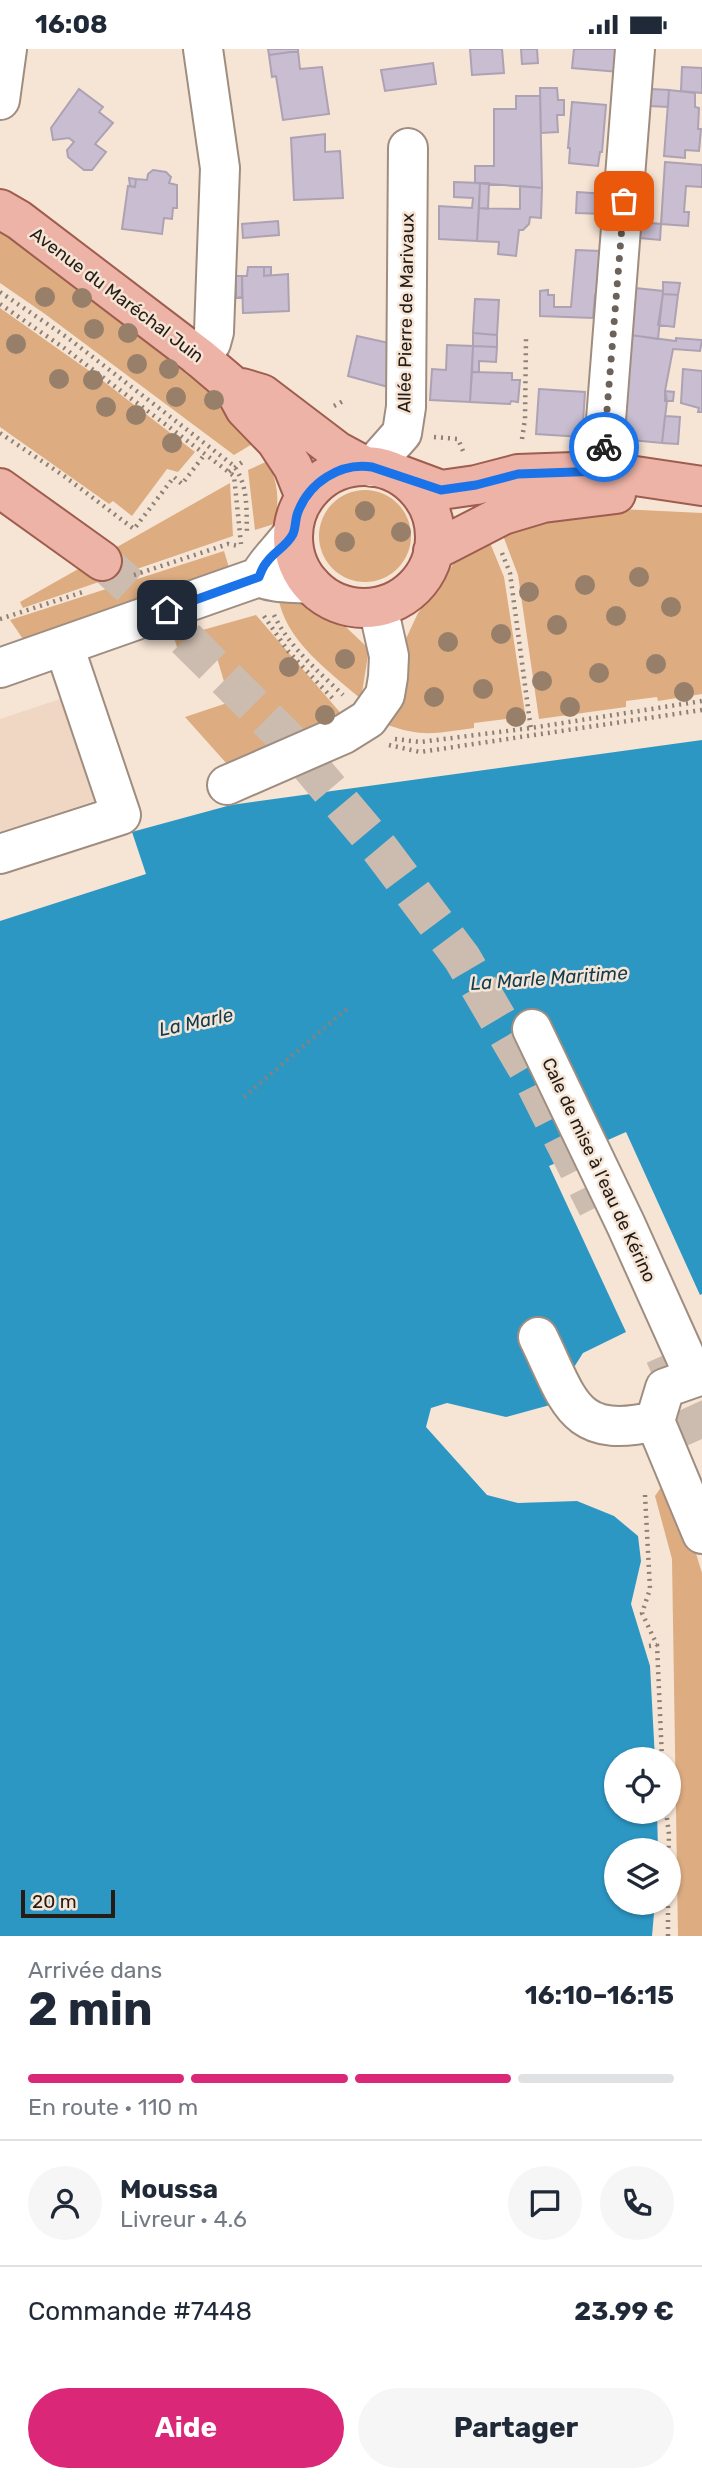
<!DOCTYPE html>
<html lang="fr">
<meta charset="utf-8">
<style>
:root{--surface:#fff;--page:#f6f6f7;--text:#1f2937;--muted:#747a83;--line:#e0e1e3;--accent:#db2777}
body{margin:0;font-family:Rubik,sans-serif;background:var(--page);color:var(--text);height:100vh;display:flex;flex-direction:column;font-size:26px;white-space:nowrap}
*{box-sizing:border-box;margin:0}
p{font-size:23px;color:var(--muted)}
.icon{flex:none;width:38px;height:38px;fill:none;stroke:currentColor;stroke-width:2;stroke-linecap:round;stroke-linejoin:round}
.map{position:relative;height:1887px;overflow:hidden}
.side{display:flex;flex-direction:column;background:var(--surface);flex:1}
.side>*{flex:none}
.controls{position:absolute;left:604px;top:1698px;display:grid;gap:14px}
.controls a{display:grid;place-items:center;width:77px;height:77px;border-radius:50%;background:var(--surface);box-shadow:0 2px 5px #0004;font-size:35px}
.scale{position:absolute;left:21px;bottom:18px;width:94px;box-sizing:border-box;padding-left:7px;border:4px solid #231c17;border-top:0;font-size:19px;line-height:24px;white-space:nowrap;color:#231c17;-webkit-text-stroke:5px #f6e4d5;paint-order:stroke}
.pin{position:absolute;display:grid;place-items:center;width:60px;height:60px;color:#fff;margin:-30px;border-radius:14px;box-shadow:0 4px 10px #0006}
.courier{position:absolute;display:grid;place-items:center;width:70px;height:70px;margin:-35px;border:5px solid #1a73e8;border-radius:50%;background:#fff;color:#222;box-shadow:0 2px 9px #0007}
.head em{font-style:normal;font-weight:700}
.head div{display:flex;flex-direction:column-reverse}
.head{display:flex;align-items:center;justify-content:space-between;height:119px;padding:0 28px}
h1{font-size:46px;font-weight:700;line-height:52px}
.bar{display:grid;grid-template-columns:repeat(4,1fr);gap:10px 7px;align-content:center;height:84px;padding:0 28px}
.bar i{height:9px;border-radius:5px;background:var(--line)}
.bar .selected{background:var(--accent)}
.bar p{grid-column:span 4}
.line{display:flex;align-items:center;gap:18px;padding:0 28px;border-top:2px solid var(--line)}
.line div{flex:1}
.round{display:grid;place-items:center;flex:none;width:74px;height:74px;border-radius:37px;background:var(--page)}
.action{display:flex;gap:14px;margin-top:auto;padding:14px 28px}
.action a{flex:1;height:80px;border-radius:42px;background:var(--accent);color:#fff;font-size:28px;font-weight:700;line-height:80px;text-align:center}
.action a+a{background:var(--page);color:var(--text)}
.status{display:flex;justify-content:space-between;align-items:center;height:49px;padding:0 35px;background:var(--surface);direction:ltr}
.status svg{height:19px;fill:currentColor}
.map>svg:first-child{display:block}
.built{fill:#efd7c3}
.green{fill:#ddac81}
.water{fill:#2d97c4}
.pier{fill:#f6e4d5}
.building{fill:#c9bed1;stroke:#aca2b4;stroke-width:2}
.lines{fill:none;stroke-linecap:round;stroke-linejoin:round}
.major-tunnel{stroke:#ccbcaf;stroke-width:38;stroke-dasharray:38 19;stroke-linecap:butt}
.minor-casing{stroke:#9f8e80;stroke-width:42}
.major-casing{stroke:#9e5d4e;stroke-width:42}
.path{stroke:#8d8076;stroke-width:4.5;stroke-dasharray:2 5;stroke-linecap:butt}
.minor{stroke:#fff;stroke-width:38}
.major{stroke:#edb3a7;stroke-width:38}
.tree{fill:#977f6a}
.done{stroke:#6d625a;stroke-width:7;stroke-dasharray:0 12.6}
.route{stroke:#1a73e8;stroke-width:9}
.labels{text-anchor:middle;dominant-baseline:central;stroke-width:5;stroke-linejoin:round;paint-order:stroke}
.street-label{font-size:18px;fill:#231c17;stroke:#f6e4d5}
.water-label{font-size:19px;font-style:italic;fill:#103c4f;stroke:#f6e4d5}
</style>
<div class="status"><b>16:08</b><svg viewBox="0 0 49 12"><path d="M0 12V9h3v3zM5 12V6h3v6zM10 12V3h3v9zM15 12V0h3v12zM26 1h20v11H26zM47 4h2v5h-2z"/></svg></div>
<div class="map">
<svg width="702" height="1887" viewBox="0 0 702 1887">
<rect width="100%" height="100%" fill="#f6e4d5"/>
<!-- built -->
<path class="built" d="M66 648 103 749 0 783V670Z"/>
<!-- green -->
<path class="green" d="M0 182 58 221 228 351 262 389 234 406 45 265 0 234Z
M0 259 98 328 195 403 178 423 167 420 132 467 113 452 109 455 0 378Z
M268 412C278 435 280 451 274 475L255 481 248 421Z
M230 434 233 487 23 559 20 553Z
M319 487a46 46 0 1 1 92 0a46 46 0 1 1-92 0Z
M620 460 702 464V645L658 652 657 648 626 652V658L539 670 518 526 499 476Z
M486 484 504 528 526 671 507 674 506 670 474 674V679C435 684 423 689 385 675L403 596 418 564 460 506Z
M224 502 230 522 25 593 10 571Z
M278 547 328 561 369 600 361 650C329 622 285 592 278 547Z
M256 566 344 668 227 715 185 668 230 653 215 602 182 613 174 589Z
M666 1431 690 1485 702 1524V1887H678L672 1510 655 1447Z"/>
<!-- water -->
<path class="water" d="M702 691V1245L700 1246 626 1083 549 1117 626 1283 583 1304 550 1356 506 1368 447 1354 431 1359 426 1378 487 1446 518 1454 577 1452 614 1467 638 1487 641 1512 631 1555 650 1617 655 1710H616V1762H657L658 1801H616V1853H655L652 1887H0V824L128 784 231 756Z"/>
<!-- pier -->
<path class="pier" d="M131 780 146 825 0 872V820Z"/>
<!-- building -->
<path class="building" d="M268 0H298V2L269 6Z
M470 0H502L504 24 472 26Z
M521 0H537L538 14 522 15Z
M574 0H620L619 23 572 19Z
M298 2 300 20 322 18 329 65 283 71 276 27 272 28 269 6Z
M433 14 436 35 385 42 381 21Z
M682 18 702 19V44L681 42Z
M540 39H557L558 51H564V66H557L558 83 541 84Z
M79 40 103 58 99 63 113 74 95 95 106 103 92 121H84L68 108 67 101 74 93 69 89 53 91 51 79Z
M651 40 669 41 668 58 650 57Z
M669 41 695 44V58L699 59 698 80H701L699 102 685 101V109L664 107Z
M516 47H540L542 139 475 134V117H494V60H516Z
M572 53 606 56 602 103H600L598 117 569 114 570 99H568Z
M325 85V103L340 102 343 149 294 151 291 89Z
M665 113 702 116V138L686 137 684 163H689L688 177 661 175Z
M153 121 166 123 171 128 169 134 177 136V159H173L172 170 164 169 162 185 122 180 128 137 135 138 136 130 147 131 148 125Z
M129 129 136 130 135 138 130 137Z
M454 133 480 134 477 192 439 190V157L472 159 473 149 454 148Z
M480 134H489L488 160 479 159Z
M520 137 542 139 541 169 530 168 529 175 523 181H519L516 207 498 205 499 193 477 192 479 159 520 160Z
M577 143 606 145 604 165 576 164Z
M278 172 279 186 243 189 242 175Z
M641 173 661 175 660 191 640 189Z
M576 201 600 202 597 247 595 246 593 269 540 267V242L548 241V246H554V258H571Z
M248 218H264V227L288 225 289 262 243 264 242 227H247Z
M264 218H271V226L264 227Z
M236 227H242V248L236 249Z
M663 233 680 234 678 246 663 245Z
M635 239 663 242 658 290 630 286Z
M663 245 678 246 674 278 658 276Z
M475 250 499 251 497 286 473 284Z
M473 284 497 286V298L473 297Z
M630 286 676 292V289L702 291 700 302 673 300 665 342 667 352 662 394 620 390Z
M357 287 398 296 388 338 348 327Z
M447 296 473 297 470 353 430 351 432 320 446 321Z
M473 297 497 298 496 313 479 312V323H472Z
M683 320 702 322V363H698L699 359 681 354Z
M472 323 512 324V331H520L518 353 511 352 510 355 470 353Z
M539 340 585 343 582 388 536 385Z
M665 342 674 343 673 352H665Z
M665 367 680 368 678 395 662 394Z"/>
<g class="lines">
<!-- major-tunnel -->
<path class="major-tunnel" d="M102 512 164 568 288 691 380 800 462 909 529 1023 597 1158
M664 1306 702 1390"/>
<defs>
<path id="minor" d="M0 51 7 0
M199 308 211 294 214 283 220 119 203 0
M372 418 402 384 406 358 408 99
M602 422 635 0
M259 528C268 511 282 500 293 484
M0 619 259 528C275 535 293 533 311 535
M227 736 344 685 368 670 385 646 388 628 389 607 378 558
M0 805 121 766 64 597
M532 980 626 1176 694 1327
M538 1288C569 1351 573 1392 655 1372
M702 1326 665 1339 655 1372 702 1485"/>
<path id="major" d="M0 160 19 171 199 308 232 336 245 360 276 392 293 418 305 448
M242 339 262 345 337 402 363 416
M293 488a71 71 0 1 1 142 0a71 71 0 1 1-142 0Z
M398 425 441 441 476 436 518 425 602 422 702 437
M0 439 102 512
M433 502 503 466 543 454 616 445"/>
</defs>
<!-- minor casing -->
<use href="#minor" class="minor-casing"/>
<!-- major casing -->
<use href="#major" class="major-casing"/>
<!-- path -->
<path class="path" d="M0 243 68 289 234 417C249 438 246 461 247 485
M0 255 64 299 234 427 241 495
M334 357 345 351
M0 384 64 427 134 480 174 428 182 435 205 405
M434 388 458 390 463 402
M522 390 525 370 526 290
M229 423 245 411
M502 504 510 524 531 681
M134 526 228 495 239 497
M274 566C289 598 318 622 343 646
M264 567 288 602 334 651
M0 570 86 542
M395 690 420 693 531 679 702 652
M389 696 420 703 702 661
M244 1048 349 958
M645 1446 650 1540 642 1564 657 1596 662 1710
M649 1597 657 1596
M666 1762 669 1785 668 1822
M668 1887V1853"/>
<!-- minor -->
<use href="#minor" class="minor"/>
<!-- major -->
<use href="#major" class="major"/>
</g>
<!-- trees -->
<g class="tree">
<circle cx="45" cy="248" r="10"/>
<circle cx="82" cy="249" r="10"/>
<circle cx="94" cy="280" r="10"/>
<circle cx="128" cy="284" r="10"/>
<circle cx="16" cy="295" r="10"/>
<circle cx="137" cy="315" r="10"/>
<circle cx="169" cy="320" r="10"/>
<circle cx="59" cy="330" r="10"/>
<circle cx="93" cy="331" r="10"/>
<circle cx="176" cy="348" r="10"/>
<circle cx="214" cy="351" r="10"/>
<circle cx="106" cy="358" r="10"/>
<circle cx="136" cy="366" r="10"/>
<circle cx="172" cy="394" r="10"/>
<circle cx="365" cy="462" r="10"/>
<circle cx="401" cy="483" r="10"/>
<circle cx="345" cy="493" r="10"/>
<circle cx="639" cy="528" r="10"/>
<circle cx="585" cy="536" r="10"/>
<circle cx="529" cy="543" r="10"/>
<circle cx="671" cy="558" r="10"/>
<circle cx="616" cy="567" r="10"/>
<circle cx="557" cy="576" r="10"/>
<circle cx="501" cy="585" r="10"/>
<circle cx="448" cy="593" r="10"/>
<circle cx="345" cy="610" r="10"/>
<circle cx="656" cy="615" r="10"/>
<circle cx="289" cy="618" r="10"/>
<circle cx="599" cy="624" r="10"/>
<circle cx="542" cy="632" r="10"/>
<circle cx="483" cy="640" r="10"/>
<circle cx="684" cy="643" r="10"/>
<circle cx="434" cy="648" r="10"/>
<circle cx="570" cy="658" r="10"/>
<circle cx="325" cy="666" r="10"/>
<circle cx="516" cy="668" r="10"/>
</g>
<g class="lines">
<!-- done -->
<path class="done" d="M604 398 624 152"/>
<!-- route -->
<path class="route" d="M167 561 259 528C261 523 263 517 267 513 274 503 287 497 293 485 296 478 295 470 298 463 309 434 340 413 372 418L441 441 476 436 518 425 602 422 604 398"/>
</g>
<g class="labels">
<!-- street labels -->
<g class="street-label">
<text transform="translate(117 246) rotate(37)">Avenue du Maréchal Juin</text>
<text transform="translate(406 264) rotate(-89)">Allée Pierre de Marivaux</text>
<text transform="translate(599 1121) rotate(65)">Cale de mise à l’eau de Kérino</text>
</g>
<!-- water labels -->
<g class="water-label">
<text transform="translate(549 929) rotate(-4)">La Marle Maritime</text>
<text transform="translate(196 973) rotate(-12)">La Marle</text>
</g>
</g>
</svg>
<div class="controls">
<a><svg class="icon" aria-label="locate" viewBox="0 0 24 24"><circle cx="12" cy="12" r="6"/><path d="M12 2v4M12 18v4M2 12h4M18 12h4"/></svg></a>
<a><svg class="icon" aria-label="layers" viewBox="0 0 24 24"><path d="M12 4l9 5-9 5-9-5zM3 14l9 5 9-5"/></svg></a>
</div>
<div class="scale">20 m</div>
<div class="pin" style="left:624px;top:152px;background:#ea580c"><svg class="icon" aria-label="bag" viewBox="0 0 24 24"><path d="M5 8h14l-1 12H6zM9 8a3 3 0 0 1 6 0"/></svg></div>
<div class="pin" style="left:167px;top:561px;background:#1f2937"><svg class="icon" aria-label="home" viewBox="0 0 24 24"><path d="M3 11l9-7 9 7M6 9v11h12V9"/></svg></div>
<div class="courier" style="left:604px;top:398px"><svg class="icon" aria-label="bike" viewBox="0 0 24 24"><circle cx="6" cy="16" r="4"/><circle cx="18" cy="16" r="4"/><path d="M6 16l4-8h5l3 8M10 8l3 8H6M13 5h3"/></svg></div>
</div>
<section class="side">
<div class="head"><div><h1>2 min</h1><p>Arrivée dans</p></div><em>16:10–16:15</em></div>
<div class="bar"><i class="selected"></i><i class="selected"></i><i class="selected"></i><i></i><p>En route · 110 m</p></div>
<div class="line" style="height:126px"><a class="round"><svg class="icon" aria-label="person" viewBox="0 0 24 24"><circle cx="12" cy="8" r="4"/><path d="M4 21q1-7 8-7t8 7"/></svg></a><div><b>Moussa</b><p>Livreur · 4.6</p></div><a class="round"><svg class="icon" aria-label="chat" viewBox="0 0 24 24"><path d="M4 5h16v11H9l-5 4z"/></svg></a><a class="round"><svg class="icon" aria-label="phone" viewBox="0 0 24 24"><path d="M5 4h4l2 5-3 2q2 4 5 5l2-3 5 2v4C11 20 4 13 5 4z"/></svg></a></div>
<div class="line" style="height:91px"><div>Commande #7448</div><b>23.99 €</b></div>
<div class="action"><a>Aide</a><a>Partager</a></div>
</section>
